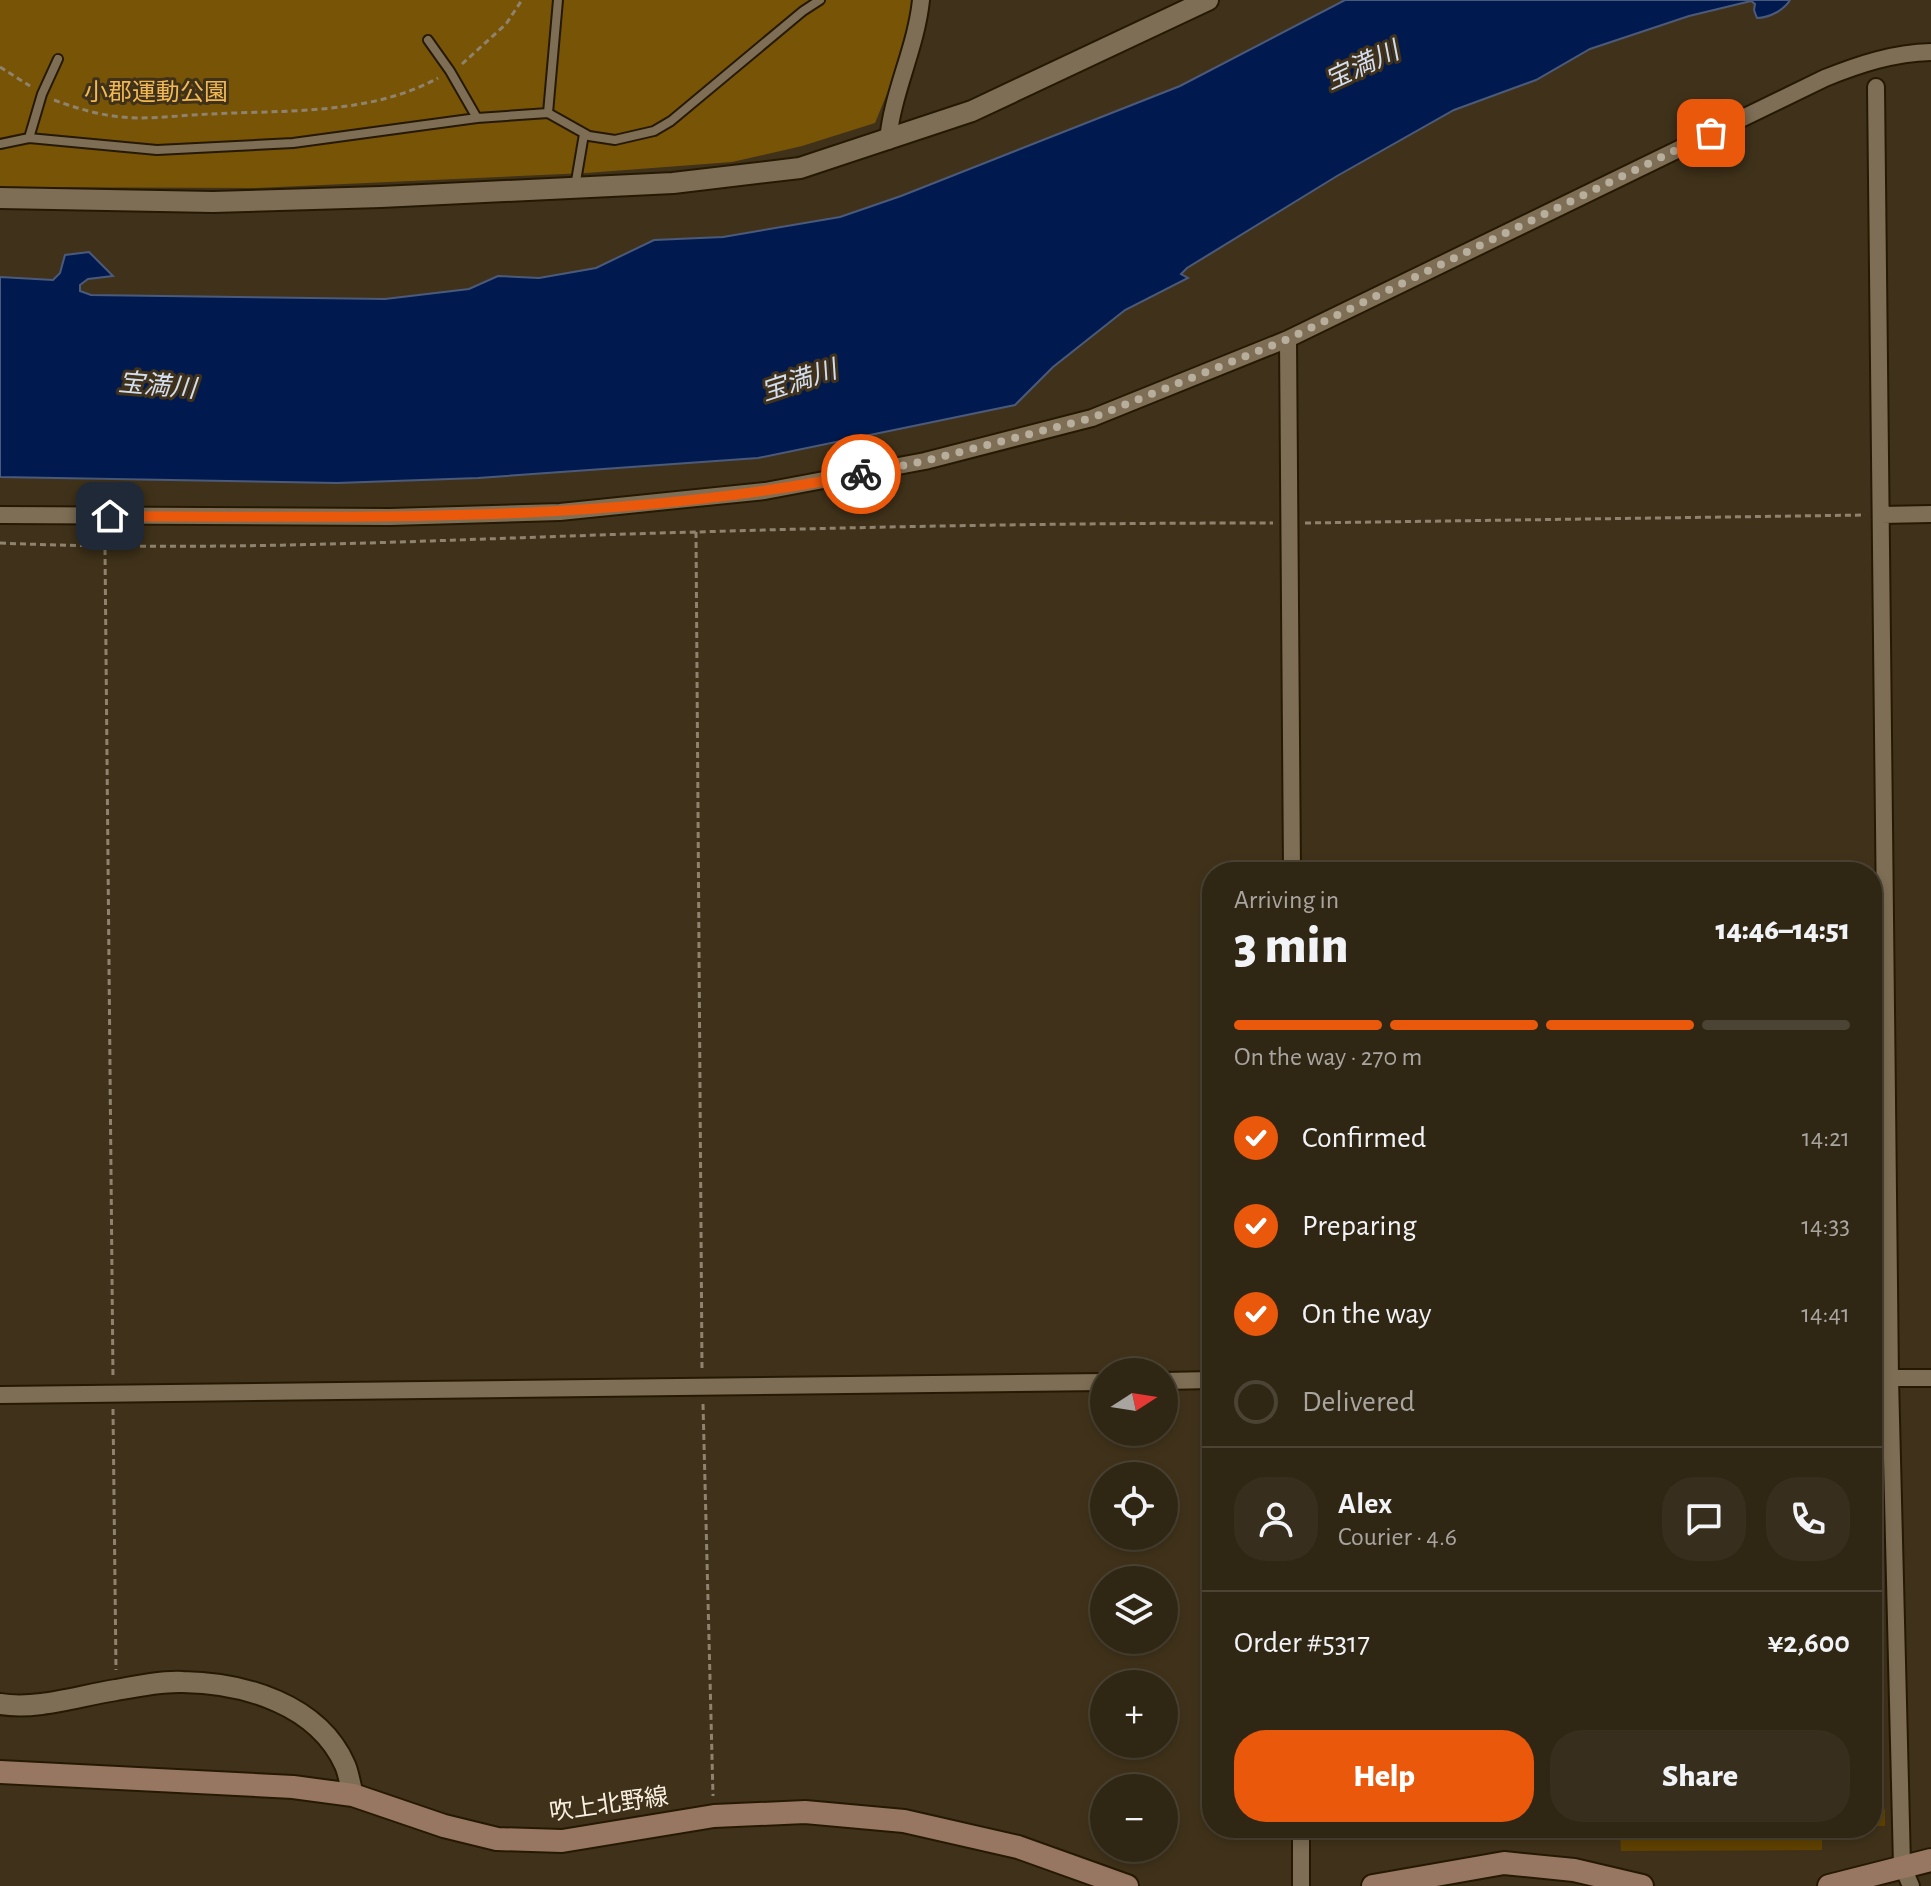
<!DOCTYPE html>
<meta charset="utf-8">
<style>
:root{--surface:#302614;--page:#382e1d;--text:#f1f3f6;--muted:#a8a5a0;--line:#4b4334;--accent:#ea580c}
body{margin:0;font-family:"Alegreya Sans","Noto Sans JP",sans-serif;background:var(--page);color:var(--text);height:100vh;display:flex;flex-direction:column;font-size:30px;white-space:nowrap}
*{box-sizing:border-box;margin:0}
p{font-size:26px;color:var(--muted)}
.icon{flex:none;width:44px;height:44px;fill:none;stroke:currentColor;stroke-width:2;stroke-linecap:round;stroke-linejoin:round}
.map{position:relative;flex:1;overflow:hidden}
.panel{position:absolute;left:1202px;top:862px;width:680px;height:976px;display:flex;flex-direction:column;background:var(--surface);border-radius:32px;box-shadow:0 4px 12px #0003,0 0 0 2px var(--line)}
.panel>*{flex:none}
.needle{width:52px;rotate:78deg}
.fabs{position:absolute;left:1090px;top:1358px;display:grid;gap:16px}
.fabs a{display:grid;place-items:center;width:88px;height:88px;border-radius:50%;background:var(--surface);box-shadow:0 4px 12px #0003,0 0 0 2px var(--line);font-size:40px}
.pin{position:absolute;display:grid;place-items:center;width:68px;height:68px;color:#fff;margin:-34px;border-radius:16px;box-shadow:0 4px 12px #0006}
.courier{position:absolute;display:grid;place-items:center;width:80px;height:80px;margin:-40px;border:6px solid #ea580c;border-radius:50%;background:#fff;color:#222;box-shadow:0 2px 10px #0007}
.head em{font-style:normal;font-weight:800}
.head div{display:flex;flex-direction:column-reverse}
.head{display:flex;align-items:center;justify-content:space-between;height:136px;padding:0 32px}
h1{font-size:52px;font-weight:800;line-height:60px}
.bar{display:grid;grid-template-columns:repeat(4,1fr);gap:12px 8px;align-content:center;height:96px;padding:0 32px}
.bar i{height:10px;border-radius:6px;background:var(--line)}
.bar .current{background:var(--accent)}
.bar p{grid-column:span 4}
.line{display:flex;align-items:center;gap:20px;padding:0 32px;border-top:2px solid var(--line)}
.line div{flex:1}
.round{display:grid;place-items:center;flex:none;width:84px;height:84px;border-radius:32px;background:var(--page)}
ol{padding:0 32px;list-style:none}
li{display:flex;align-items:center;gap:24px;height:88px}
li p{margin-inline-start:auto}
li .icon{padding:8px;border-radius:50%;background:var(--accent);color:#fff;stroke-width:4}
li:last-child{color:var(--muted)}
li i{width:44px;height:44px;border:4px solid var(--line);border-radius:50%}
.action{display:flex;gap:16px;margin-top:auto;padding:16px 32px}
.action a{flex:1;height:92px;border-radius:32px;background:var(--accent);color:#fff;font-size:32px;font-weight:800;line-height:92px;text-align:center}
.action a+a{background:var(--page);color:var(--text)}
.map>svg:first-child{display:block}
.green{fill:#785406}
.water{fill:#001a4f;stroke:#4b5a7b;stroke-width:2}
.building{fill:#604201}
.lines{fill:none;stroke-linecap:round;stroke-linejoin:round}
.service-casing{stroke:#261903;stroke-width:12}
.minor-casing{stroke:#261903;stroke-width:20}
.tertiary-casing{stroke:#261903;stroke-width:24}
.secondary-casing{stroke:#261903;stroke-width:26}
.path{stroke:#8f836f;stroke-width:3;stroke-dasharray:6 4;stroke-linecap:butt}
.service{stroke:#7e6e55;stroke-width:8}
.minor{stroke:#7e6e55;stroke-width:16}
.tertiary{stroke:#7e6e55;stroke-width:20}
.secondary{stroke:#977662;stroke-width:22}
.done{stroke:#b8ae9c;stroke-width:8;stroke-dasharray:0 14.4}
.route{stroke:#ea580c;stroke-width:10}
.labels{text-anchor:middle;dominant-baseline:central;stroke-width:6;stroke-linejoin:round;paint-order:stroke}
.park-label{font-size:24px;fill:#f2b953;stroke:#40321a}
.street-label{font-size:24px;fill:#f9f0e2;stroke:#40321a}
.water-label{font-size:26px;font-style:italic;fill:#d2ddef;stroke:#40321a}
</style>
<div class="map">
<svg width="1931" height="1886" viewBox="0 0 1931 1886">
<rect width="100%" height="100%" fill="#40321a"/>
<!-- green -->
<path class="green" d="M0 0H915L900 62 875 123 802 146 732 162 586 173 256 188 0 187Z"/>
<!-- water -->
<path class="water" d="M1345 0H1790C1784 10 1769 18 1757 18L1754 10 1755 4 1751 1 1689 16 1590 49 1536 80 1454 110 1337 176 1187 268 1181 274 1188 278 1125 310 1053 367 1015 405 758 458 478 478 337 483 0 477V277L53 280 60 273 65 255 89 252 113 276 88 279 80 285V291L91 295 385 299 469 289 498 276 539 278 596 268 654 240 723 237 840 217 901 196 1180 86Z"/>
<!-- building -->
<path class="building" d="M1872 1732H1883V1748H1872Z
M1872 1750H1884V1767H1872Z
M1872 1809H1885V1826H1872Z
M1822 1831V1850L1621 1851 1620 1832Z"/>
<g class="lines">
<defs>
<path id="service" d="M428 40 450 71 477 118
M548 113 558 0
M29 138 42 94 58 59
M0 144 29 138 157 150 293 143 477 118 548 113 589 136 615 140 654 131 671 121 803 11 820 0
M575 187 584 134"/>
<path id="minor" d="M1876 87 1890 1378 1902 1865 1911 1886
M888 141C892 93 916 49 921 0
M1288 339 1292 872
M0 515 390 517 560 512 765 491 925 461 1092 418 1288 339 1825 78C1860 64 1893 53 1931 52
M1881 515 1931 514
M1872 1378H1931
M1164 1381 1212 1380
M0 1395 1104 1382
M1301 1828V1886"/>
<path id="tertiary" d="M0 198 213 202 381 197 673 183 800 168 972 111 1208 0
M0 1704C38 1710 78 1696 116 1690 137 1686 162 1681 183 1682 244 1683 318 1704 345 1765 349 1774 350 1785 353 1795"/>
<path id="secondary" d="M0 1772 293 1787 353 1795 444 1826 497 1839 562 1841 714 1816 805 1812 904 1821 1018 1847 1127 1886
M1373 1886 1504 1863 1574 1870 1642 1886
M1829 1886 1931 1860"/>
</defs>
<!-- service casing -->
<use href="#service" class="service-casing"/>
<!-- minor casing -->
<use href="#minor" class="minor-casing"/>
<!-- tertiary casing -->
<use href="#tertiary" class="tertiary-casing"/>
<!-- secondary casing -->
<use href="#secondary" class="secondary-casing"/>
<!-- path -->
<path class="path" d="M462 64 506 24 522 0
M0 67 30 86
M54 100C73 107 92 113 113 116 144 121 179 115 211 114 286 110 371 115 438 78
M1305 523 1865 515
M696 532 702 1368
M0 543C233 553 465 538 697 532 889 526 1081 523 1273 523
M105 549 113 1378
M703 1404 713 1796
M113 1409 116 1670"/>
<!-- service -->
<use href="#service" class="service"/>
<!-- minor -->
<use href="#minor" class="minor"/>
<!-- tertiary -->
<use href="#tertiary" class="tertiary"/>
<!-- secondary -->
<use href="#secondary" class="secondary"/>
</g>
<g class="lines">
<!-- done -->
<path class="done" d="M861 474 925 461 1092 418 1288 339 1711 133"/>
<!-- route -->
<path class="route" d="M110 516C361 517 614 524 861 474"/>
</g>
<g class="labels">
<!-- park labels -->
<g class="park-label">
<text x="156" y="93">小郡運動公園</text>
</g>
<!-- street labels -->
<g class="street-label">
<text transform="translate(609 1805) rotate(-8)">吹上北野線</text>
</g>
<!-- water labels -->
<g class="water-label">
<text transform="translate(1362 66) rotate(-25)">宝満川</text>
<text transform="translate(799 381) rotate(-18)">宝満川</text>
<text transform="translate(157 386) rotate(5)">宝満川</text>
</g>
</g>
</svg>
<div class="fabs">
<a><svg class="needle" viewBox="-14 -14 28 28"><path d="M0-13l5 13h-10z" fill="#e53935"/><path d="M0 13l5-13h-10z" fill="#a8a5a0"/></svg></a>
<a><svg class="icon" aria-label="locate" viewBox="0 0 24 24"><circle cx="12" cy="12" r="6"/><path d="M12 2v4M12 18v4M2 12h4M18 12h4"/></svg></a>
<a><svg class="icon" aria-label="layers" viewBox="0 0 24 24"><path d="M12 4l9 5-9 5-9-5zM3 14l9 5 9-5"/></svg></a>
<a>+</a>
<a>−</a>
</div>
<div class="pin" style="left:1711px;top:133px;background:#ea580c"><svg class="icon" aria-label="bag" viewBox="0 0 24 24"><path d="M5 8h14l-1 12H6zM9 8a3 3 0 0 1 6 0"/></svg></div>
<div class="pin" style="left:110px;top:516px;background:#1f2937"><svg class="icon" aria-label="home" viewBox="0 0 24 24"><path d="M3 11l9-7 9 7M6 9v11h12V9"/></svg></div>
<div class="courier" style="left:861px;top:474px"><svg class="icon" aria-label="bike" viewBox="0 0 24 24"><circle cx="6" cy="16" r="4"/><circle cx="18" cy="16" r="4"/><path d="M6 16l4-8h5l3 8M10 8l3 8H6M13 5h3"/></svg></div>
<section class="panel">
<div class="head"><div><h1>3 min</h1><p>Arriving in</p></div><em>14:46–14:51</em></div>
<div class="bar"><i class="current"></i><i class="current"></i><i class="current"></i><i></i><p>On the way · 270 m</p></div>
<ol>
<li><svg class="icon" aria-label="check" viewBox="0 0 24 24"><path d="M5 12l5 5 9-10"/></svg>Confirmed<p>14:21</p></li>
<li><svg class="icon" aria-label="check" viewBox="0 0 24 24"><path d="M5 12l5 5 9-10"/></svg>Preparing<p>14:33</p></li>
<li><svg class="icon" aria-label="check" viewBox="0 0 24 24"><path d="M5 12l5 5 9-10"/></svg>On the way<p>14:41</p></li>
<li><i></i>Delivered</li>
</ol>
<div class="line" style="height:144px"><a class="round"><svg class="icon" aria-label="person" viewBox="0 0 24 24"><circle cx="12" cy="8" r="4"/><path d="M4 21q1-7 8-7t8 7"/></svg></a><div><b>Alex</b><p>Courier · 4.6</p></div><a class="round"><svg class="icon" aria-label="chat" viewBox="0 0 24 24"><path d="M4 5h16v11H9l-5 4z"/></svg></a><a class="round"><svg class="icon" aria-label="phone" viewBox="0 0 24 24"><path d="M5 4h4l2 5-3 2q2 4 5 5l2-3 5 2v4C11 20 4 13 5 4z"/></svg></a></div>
<div class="line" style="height:104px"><div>Order #5317</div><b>¥2,600</b></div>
<div class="action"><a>Help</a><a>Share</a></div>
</section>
</div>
